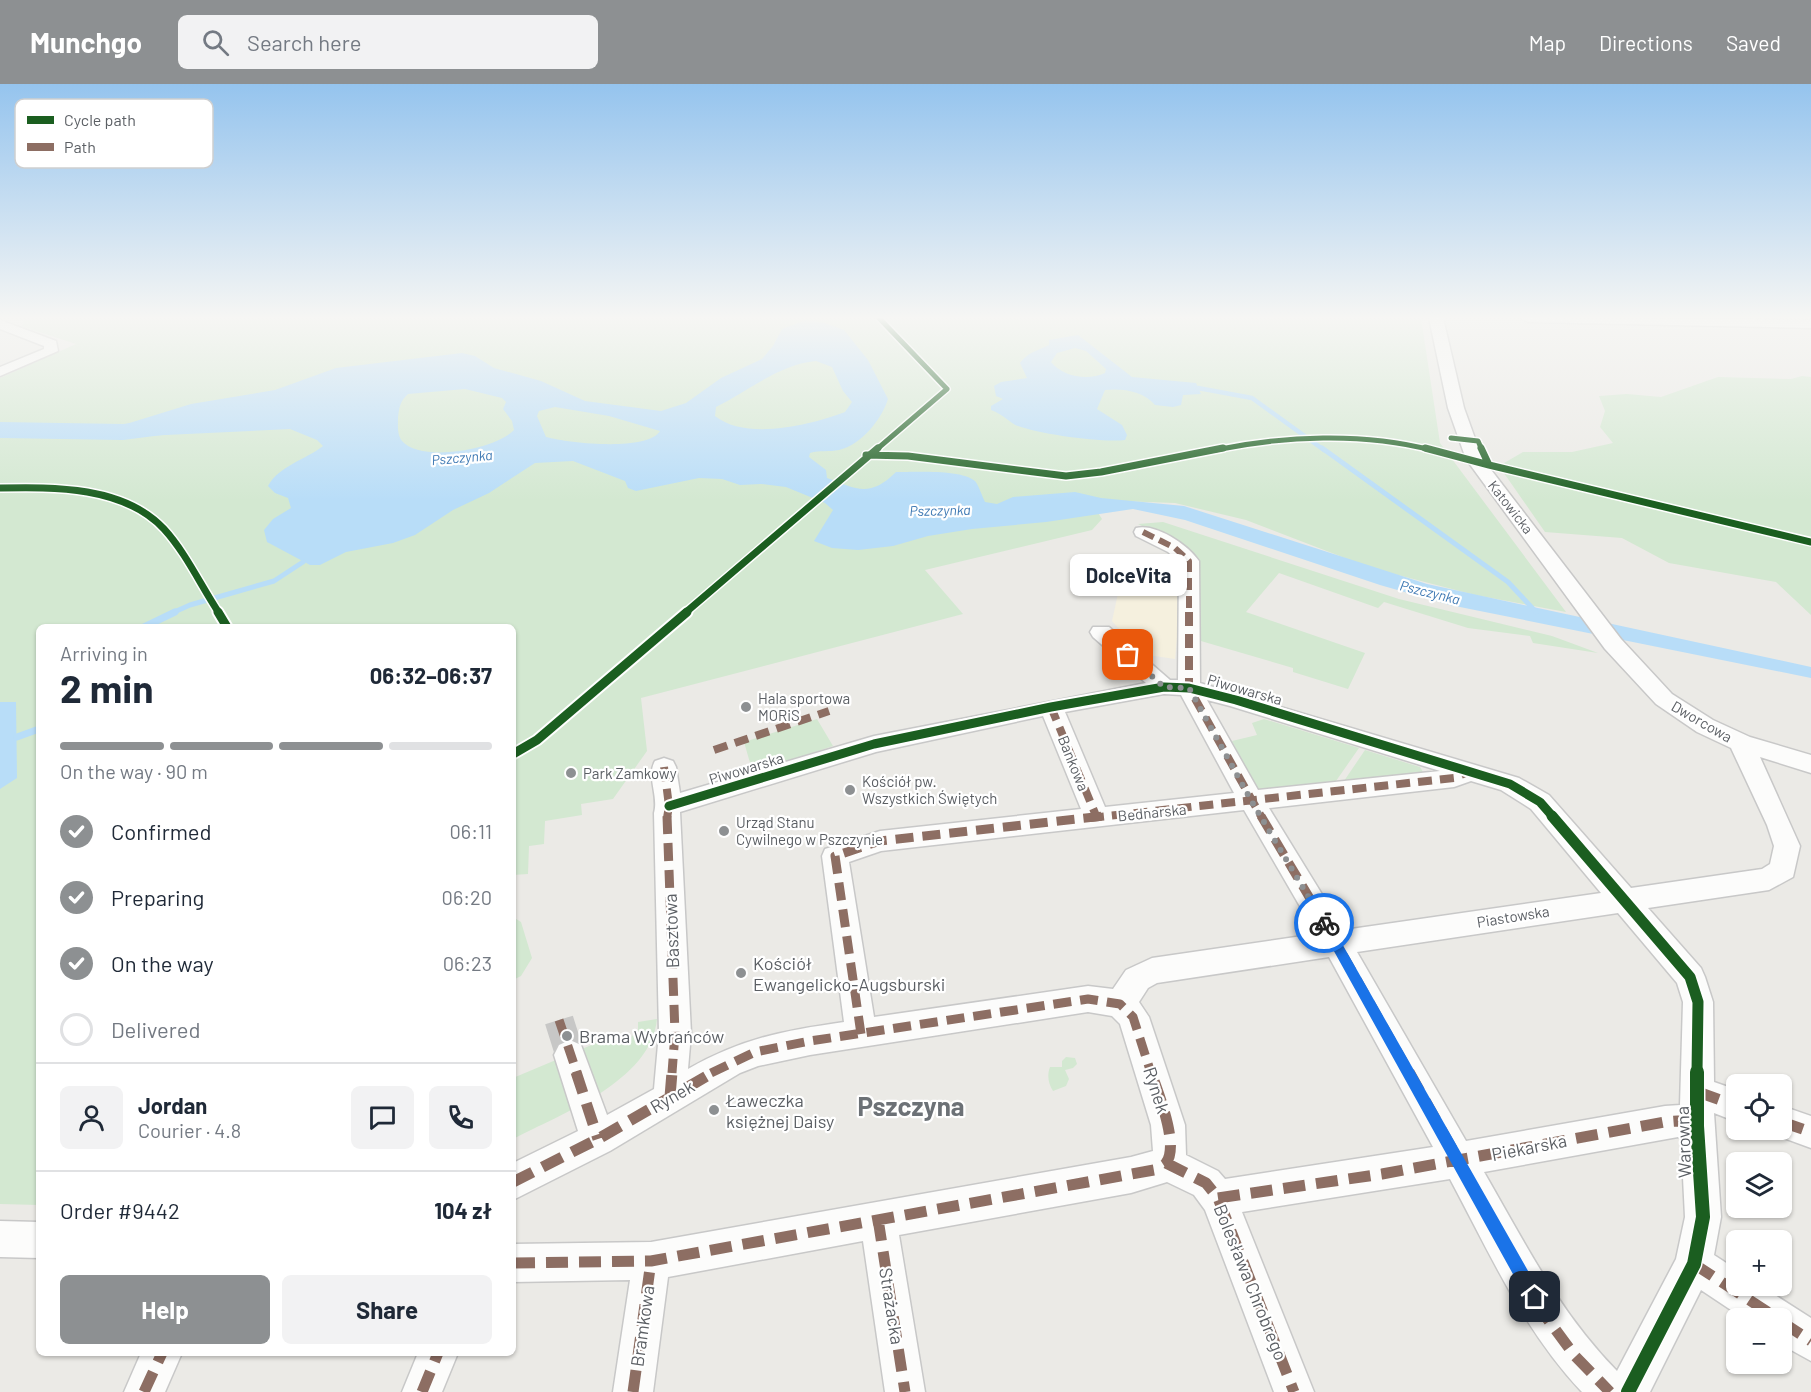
<!DOCTYPE html>
<meta charset="utf-8">
<style>
:root{--surface:#fff;--page:#f2f2f3;--text:#1f2937;--muted:#747a83;--line:#e0e1e3;--accent:#8d9092}
body{margin:0;font-family:Barlow,sans-serif;background:var(--page);color:var(--text);height:100vh;display:flex;flex-direction:column;font-size:22px;white-space:nowrap}
*{box-sizing:border-box;margin:0}
p{font-size:20px;color:var(--muted)}
.icon{flex:none;width:33px;height:33px;fill:none;stroke:currentColor;stroke-width:2;stroke-linecap:round;stroke-linejoin:round}
.map{position:relative;flex:1;overflow:hidden}
.panel{position:absolute;left:36px;top:540px;width:480px;height:732px;display:flex;flex-direction:column;background:var(--surface);border-radius:9px;box-shadow:0 2px 4px #0004}
.panel>*{flex:none}
.tools{position:absolute;left:1726px;top:990px;display:grid;gap:12px}
.tools a{display:grid;place-items:center;width:66px;height:66px;border-radius:9px;background:var(--surface);box-shadow:0 2px 4px #0004;font-size:30px}
.pin{position:absolute;display:grid;place-items:center;width:51px;height:51px;color:#fff;margin:-26px;border-radius:12px;box-shadow:0 3px 9px #0006}
.courier{position:absolute;display:grid;place-items:center;width:60px;height:60px;margin:-30px;border:4px solid #1a73e8;border-radius:50%;background:#fff;color:#222;box-shadow:0 2px 8px #0007}
.bubble{position:absolute;height:42px;border-radius:9px;background:var(--surface);box-shadow:0 2px 4px #0004;font-size:20px;font-weight:700;line-height:42px;text-align:center}
.head em{font-style:normal;font-weight:700}
.head div{display:flex;flex-direction:column-reverse}
.head{display:flex;align-items:center;justify-content:space-between;height:102px;padding:0 24px}
h1{font-size:39px;font-weight:700;line-height:45px}
.bar{display:grid;grid-template-columns:repeat(4,1fr);gap:9px 6px;align-content:center;height:72px;padding:0 24px}
.bar i{height:8px;border-radius:4px;background:var(--line)}
.bar .active{background:var(--accent)}
.bar p{grid-column:span 4}
.line{display:flex;align-items:center;gap:15px;padding:0 24px;border-top:2px solid var(--line)}
.line div{flex:1}
.round{display:grid;place-items:center;flex:none;width:63px;height:63px;border-radius:9px;background:var(--page)}
ol{padding:0 24px;list-style:none}
li{display:flex;align-items:center;gap:18px;height:66px}
li p{margin-inline-start:auto}
li .icon{padding:6px;border-radius:50%;background:var(--accent);color:#fff;stroke-width:4}
li:last-child{color:var(--muted)}
li i{width:33px;height:33px;border:3px solid var(--line);border-radius:50%}
.button{display:flex;gap:12px;margin-top:auto;padding:12px 24px}
.button a{flex:1;height:69px;border-radius:9px;background:var(--accent);color:#fff;font-size:24px;font-weight:700;line-height:69px;text-align:center}
.button a+a{background:var(--page);color:var(--text)}
header{display:flex;align-items:center;gap:36px;box-sizing:border-box;height:84px;padding:0 30px;background:var(--accent);color:#fff}
header strong{font-size:28px}
nav{display:flex;gap:33px;margin-inline-start:auto;font-size:21px}
.search{width:420px;height:54px;background:var(--page);display:flex;align-items:center;gap:15px;box-sizing:border-box;padding:0 21px;border-radius:9px;color:var(--muted);font-size:22px}
.map>svg:first-child{display:block}
.commercial{fill:#f5f0de}
.green{fill:#d3e8d1}
.water{fill:#b8ddf8;fill-rule:evenodd}
.lines{fill:none;stroke-linecap:round;stroke-linejoin:round}
.stream-far2{stroke:#b8ddf8;stroke-width:4.5}
.stream-far1{stroke:#b8ddf8;stroke-width:5}
.stream{stroke:#b8ddf8;stroke-width:7}
.river{fill:#b8ddf8;fill-rule:evenodd}
.minor-tunnel{stroke:#c7c7c6;stroke-width:29;stroke-dasharray:29 14;stroke-linecap:butt}
.minor-casing{stroke:#c8c8c8;stroke-width:3}
.minor{fill:#fcfcfb;fill-rule:evenodd}
.quiet-far3{stroke:#8d6e63;stroke-width:6;stroke-dasharray:12 6;stroke-linecap:butt}
.quiet-far2{stroke:#8d6e63;stroke-width:8;stroke-dasharray:14 8;stroke-linecap:butt}
.quiet-far1{stroke:#8d6e63;stroke-width:9;stroke-dasharray:18 9;stroke-linecap:butt}
.quiet{stroke:#8d6e63;stroke-width:11;stroke-dasharray:22 11;stroke-linecap:butt}
.cycleway-far4-casing{stroke:#fff;stroke-width:8}
.cycleway-far3-casing{stroke:#fff;stroke-width:10}
.cycleway-far2-casing{stroke:#fff;stroke-width:13}
.cycleway-far1-casing{stroke:#fff;stroke-width:15}
.cycleway-casing{stroke:#fff;stroke-width:17}
.cycleway-far4{stroke:#1b5e20;stroke-width:5}
.cycleway-far3{stroke:#1b5e20;stroke-width:7}
.cycleway-far2{stroke:#1b5e20;stroke-width:9}
.cycleway-far1{stroke:#1b5e20;stroke-width:11}
.cycleway{stroke:#1b5e20;stroke-width:14}
.route{fill:#1a73e8}
.done{stroke:#8d9092;stroke-width:6;stroke-dasharray:0 10.8}
.poi-dot{fill:#8d9092;stroke:#fff;stroke-width:2}
.labels{text-anchor:middle;dominant-baseline:central;stroke-width:4.5;stroke-linejoin:round;paint-order:stroke}
.far-water-label{font-size:14px;font-style:italic;fill:#3d78b3;stroke:#fff}
.far-street-label{font-size:14px;fill:#5b5f64;stroke:#fff}
.street-label{font-size:15px;fill:#5b5f64;stroke:#fff}
.poi-label{font-size:15px;fill:#5b5f64;stroke:#fff;text-anchor:start}
.near-street-label{font-size:18px;fill:#5b5f64;stroke:#fff}
.near-poi-label{font-size:18px;fill:#5b5f64;stroke:#fff;text-anchor:start}
.near-district-label{font-size:26px;font-weight:bold;fill:#6c7176;stroke:#fff}
.key{fill:#fff;stroke:#cecfd0;stroke-width:1.5}
.key-label{font-size:16px;fill:#5b5f64}
</style>
<header>
<strong>Munchgo</strong>
<div class="search"><svg class="icon" aria-label="search" viewBox="0 0 24 24"><circle cx="10" cy="10" r="6"/><path d="M15 15l6 6"/></svg>Search here</div>
<nav><a>Map</a><a>Directions</a><a>Saved</a></nav>
</header>
<div class="map">
<svg width="1811" height="1308" viewBox="0 0 1811 1308">
<rect width="100%" height="100%" fill="#ebeae6"/>
<!-- commercial -->
<path class="commercial" d="M1121 496 1181 505 1180 543 1178 544 1175 575 1141 570 1112 537Z"/>
<!-- green -->
<path class="green" d="M10 234H1421L1440 359 1566 528 1475 511 1371 484 1246 436 1175 419 1090 416 1102 435 1092 446 925 486 963 530 641 614 647 667 613 715 581 720 582 731 545 737 544 760 529 762 528 790 513 791V543H39V1121L0 1120V294L76 260 21 242 25 238Z
M1802 292 1811 293V531L1776 498 1669 479 1622 454 1545 448 1499 382 1523 368H1572L1613 359 1600 343 1605 327 1599 312 1627 310 1661 313 1718 293 1791 295Z
M1163 438 1399 515 1552 552 1598 569 1533 559 1530 552 1468 544 1384 518 1378 524 1279 489 1246 528 1365 569 1348 605 1293 588V584L1194 555 1175 458 1138 440Z
M817 635 833 662 753 689 744 658Z
M1264 635 1359 664 1336 697 1257 706 1232 657 1257 651 1252 639Z
M1365 666 1420 683 1423 688 1344 697Z
M513 833 521 838 532 874 521 892 513 896Z
M657 935C651 997 561 1030 513 1055V994L620 949 623 953H631L638 947V938Z
M1066 973 1075 974 1077 980 1073 984 1065 986 1069 995 1066 1002 1053 1007C1048 999 1047 991 1050 983H1062V977Z"/>
<!-- water -->
<path class="water" d="M806 236 825 239 844 246 868 276 888 315C882 335 861 361 839 366 829 368 820 366 810 369L809 373 826 386 827 394C856 405 870 414 896 388 913 388 962 385 975 397 979 402 982 412 985 418L997 420 1013 413 1075 408 1101 414 1184 422 1427 500 1811 583V594L1450 521 1380 501 1185 436 1133 425 1046 438 972 445 928 452 893 462 858 466 832 464 814 457 833 426 825 419 786 403 761 400 740 401 722 395 699 394 636 407 628 404 625 397 573 377 535 379 489 409 453 426 415 451 393 459 346 468 320 481H310L267 458 264 446 273 435 291 424 288 414 275 409 268 402C279 382 305 376 323 362L317 356 290 345 123 353V341L191 320 275 306 336 284 462 269 475 272 494 284 541 297 585 317 661 327 686 319 721 294 762 275 773 262 782 245ZM816 277 832 283 843 307 852 318 845 328C811 341 746 357 715 332L716 323C748 307 780 280 816 277ZM465 305 502 314 506 318 503 325 512 337 514 346C495 366 421 379 402 357 397 351 398 341 398 334 399 324 400 317 408 310ZM555 323 609 332 660 347C647 368 568 359 546 353L537 332 539 327Z
M1078 251 1132 293 1196 299 1201 310 1183 311 1181 321 1173 323 1155 321C1143 307 1123 304 1105 306L1097 325 1122 341 1127 351 1125 356C1102 359 1040 350 1018 342 1011 340 1003 330 991 326V322L1003 315 996 312 994 302 1001 298 1027 294 1020 279C1028 268 1037 267 1049 261V256ZM1075 264 1086 267 1106 285 1105 289C1088 297 1063 293 1051 278L1057 269Z
M0 618H16L17 694 0 705Z"/>
<g class="lines">
<!-- stream-far2 -->
<path class="stream-far2" d="M1198 304 1252 314 1324 366"/>
<!-- stream-far1 -->
<path class="stream-far1" d="M1322 364 1508 498 1536 528
M172 529 190 521 274 497 303 478"/>
<!-- stream -->
<path class="stream" d="M144 543 175 528
M17 653 39 645"/>
<!-- river -->
<path class="river" d="M176 334 186 336 190 342 186 348 123 356 0 354V338L123 340Z"/>
<!-- minor-tunnel -->
<path class="minor-tunnel" d="M559 936 570 971"/>
<defs>
<path id="minor" d="M1429 234H1443L1464 324 1482 374 1621 555 1672 610 1713 636 1750 653 1811 671V689L1760 673 1800 762 1793 793 1769 806 1648 824 1701 884 1705 893 1713 918 1714 998 1737 1006V1038L1714 1029 1721 1133 1714 1171 1737 1186V1202H1761L1811 1234V1277L1782 1261V1234H1743L1701 1206 1650 1308H1582C1524 1247 1489 1168 1450 1095L1242 1128 1314 1308H1274L1205 1126 1194 1111 1167 1098 1131 1109 899 1151 925 1308H885L863 1157 668 1193 653 1308H613L630 1196 513 1198V1160L651 1158 1131 1073 1153 1067 1151 1041 1120 940 1112 932 1088 928 810 971 758 982 740 989 610 1067 513 1116V1079L578 1047 554 971 559 961 570 956 581 961 607 1031 654 1005 659 949 654 729C659 712 646 692 655 677L664 674 673 677 676 683 680 709 874 652 1146 599 1093 553 1090 548 1093 543H1109L1170 596H1178L1179 478 1168 468 1136 452 1134 448 1136 444C1156 439 1188 461 1199 477L1200 599 1519 694 1549 711 1631 804 1762 785 1770 780 1774 762 1767 741 1731 664 1697 648 1656 620 1605 565 1466 375 1448 324ZM1164 610 1181 611 1234 709 1105 723 1065 628ZM1207 616 1230 622 1440 687 1258 706ZM1043 632 1081 725 880 747 825 765 822 772 844 938C782 947 743 954 688 985L691 949 680 728 876 668ZM1471 697 1501 706 1531 725 1601 809 1344 846 1269 724 1454 703ZM1244 726 1316 850 1152 874 1126 886 1113 905 1088 902 874 933 849 778 881 767ZM1618 829 1677 899 1683 918 1680 1021 1665 1022 1466 1057 1357 868ZM1329 873 1433 1063 1225 1095 1218 1087 1186 1071 1185 1041 1149 933 1139 918 1148 904 1157 899ZM1678 1053 1681 1054 1685 1133 1676 1175 1617 1287C1559 1228 1525 1159 1484 1088Z
M1521 234 1811 236V244L1528 238Z
M0 236 56 257 58 267 0 292V283L44 265V262L0 245Z
M1782 1022 1811 1032V1064L1770 1049 1768 1046H1782Z
M0 1137 39 1138V1174L0 1173Z
M141 1269H182L165 1308H124Z
M418 1269H458L442 1308H402Z"/>
</defs>
<!-- minor casing -->
<use href="#minor" class="minor-casing"/>
<!-- minor -->
<use href="#minor" class="minor"/>
<!-- quiet-far3 -->
<path class="quiet-far3" d="M1143 448 1175 464 1189 477V529"/>
<!-- quiet-far2 -->
<path class="quiet-far2" d="M1189 528V604L1262 734
M1051 623 1097 734
M714 666 829 627
M664 683 669 722 667 734
M1090 734 1454 694 1470 687"/>
<!-- quiet-far1 -->
<path class="quiet-far1" d="M667 732 675 949 672 989
M1261 732 1337 860 1410 989
M559 936 577 989
M861 950 835 772 880 757 1104 732
M711 989 755 968 810 957 1088 915 1120 920 1133 933 1151 989"/>
<!-- quiet -->
<path class="quiet" d="M576 988 598 1055
M1409 988 1546 1233 1575 1272 1610 1308
M1698 1008 1737 1022
M670 1013 672 988
M1782 1038 1811 1048
M1166 1079 1206 1099 1218 1114 1294 1308
M513 1098 598 1055 714 988
M1218 1114 1382 1090 1665 1038 1678 1037 1697 1042
M878 1135 905 1308
M513 1179 651 1177 1154 1086C1157 1084 1164 1082 1166 1079 1180 1061 1157 1007 1151 988
M1694 1180 1777 1234
M1782 1238 1811 1257
M144 1308 162 1269
M422 1308 438 1269
M633 1308 651 1177"/>
<defs>
<path id="cycleway-far4" d="M1451 354 1478 357 1482 366
M876 366 947 305 879 234
M1215 366C1284 352 1362 348 1431 366"/>
<path id="cycleway-far3" d="M1425 364 1489 381
M1481 364 1489 381 1811 458
M866 371 908 372 1066 392 1101 388 1223 364
M0 404C54 403 124 402 164 445 186 469 201 502 219 529
M685 529 878 364"/>
<path id="cycleway-far2" d="M218 528 227 543
M513 670 537 656 687 528
M669 722 874 660 1051 623 1164 603 1189 604 1236 616 1510 700 1540 718 1554 734"/>
<path id="cycleway-far1" d="M1552 732 1690 893 1698 918 1697 989"/>
<path id="cycleway" d="M1628 1308 1694 1180 1703 1133 1697 1042V988"/>
</defs>
<!-- cycleway-far4 casing -->
<use href="#cycleway-far4" class="cycleway-far4-casing"/>
<!-- cycleway-far3 casing -->
<use href="#cycleway-far3" class="cycleway-far3-casing"/>
<!-- cycleway-far2 casing -->
<use href="#cycleway-far2" class="cycleway-far2-casing"/>
<!-- cycleway-far1 casing -->
<use href="#cycleway-far1" class="cycleway-far1-casing"/>
<!-- cycleway casing -->
<use href="#cycleway" class="cycleway-casing"/>
<!-- cycleway-far4 -->
<use href="#cycleway-far4" class="cycleway-far4"/>
<!-- cycleway-far3 -->
<use href="#cycleway-far3" class="cycleway-far3"/>
<!-- cycleway-far2 -->
<use href="#cycleway-far2" class="cycleway-far2"/>
<!-- cycleway-far1 -->
<use href="#cycleway-far1" class="cycleway-far1"/>
<!-- cycleway -->
<use href="#cycleway" class="cycleway"/>
</g>
<!-- sky -->
<linearGradient id="sky" x2="0" y2="1"><stop stop-color="#95c4ee"/><stop offset="0.56" stop-color="#f6f6f4"/><stop offset="1" stop-color="#f6f6f4" stop-opacity="0"/></linearGradient>
<rect width="1811" height="417" fill="url(#sky)"/>
<!-- route -->
<path class="route" d="M1324 834 1328 835 1540 1208 1543 1213 1540 1219 1535 1221 1529 1219 1320 842V835Z"/>
<g class="lines">
<!-- done -->
<path class="done" d="M1128 571 1164 603 1189 604 1252 718 1324 839"/>
</g>
<!-- markers -->
<g class="poi-dot">
<circle cx="746" cy="623" r="6"/>
<circle cx="571" cy="689" r="6"/>
<circle cx="850" cy="706" r="6"/>
<circle cx="724" cy="747" r="6"/>
<circle cx="741" cy="889" r="6"/>
<circle cx="567" cy="952" r="6"/>
<circle cx="714" cy="1026" r="6"/>
</g>
<g class="labels">
<!-- far-water labels -->
<g class="far-water-label">
<text transform="translate(462 373) rotate(-5)">Pszczynka</text>
<text transform="translate(940 426) rotate(-1)">Pszczynka</text>
<text transform="translate(1430 508) rotate(14)">Pszczynka</text>
</g>
<!-- far-street labels -->
<g class="far-street-label">
<text transform="translate(1511 423) rotate(52)">Katowicka</text>
</g>
<!-- street labels -->
<g class="street-label">
<text transform="translate(1245 605) rotate(16)">Piwowarska</text>
<text transform="translate(1702 637) rotate(30)">Dworcowa</text>
<text transform="translate(1074 679) rotate(68)">Bankowa</text>
<text transform="translate(746 684) rotate(-17)">Piwowarska</text>
<text transform="translate(1152 728) rotate(-6)">Bednarska</text>
<text transform="translate(1513 832) rotate(-9)">Piastowska</text>
</g>
<!-- poi labels -->
<g class="poi-label">
<text x="758" y="614">Hala sportowa<tspan x="758" dy="17">MORiS</tspan></text>
<text x="583" y="689">Park Zamkowy</text>
<text x="862" y="697">Kościół pw.<tspan x="862" dy="17">Wszystkich Świętych</tspan></text>
<text x="736" y="738">Urząd Stanu<tspan x="736" dy="17">Cywilnego w Pszczynie</tspan></text>
</g>
<!-- near-street labels -->
<g class="near-street-label">
<text transform="translate(671 847) rotate(-92)">Basztowa</text>
<text transform="translate(1157 1006) rotate(72)">Rynek</text>
<text transform="translate(672 1012) rotate(-30)">Rynek</text>
<text transform="translate(1683 1058) rotate(-92)">Warowna</text>
<text transform="translate(1529 1063) rotate(-11)">Piekarska</text>
<text transform="translate(1251 1198) rotate(68)">Bolesława Chrobrego</text>
<text transform="translate(892 1222) rotate(81)">Strażacka</text>
<text transform="translate(642 1242) rotate(-82)">Bramkowa</text>
</g>
<!-- near-poi labels -->
<g class="near-poi-label">
<text x="753" y="879">Kościół<tspan x="753" dy="21">Ewangelicko-Augsburski</tspan></text>
<text x="579" y="952">Brama Wybrańców</text>
<text x="726" y="1016">Ławeczka<tspan x="726" dy="21">księżnej Daisy</tspan></text>
</g>
<!-- near-district labels -->
<g class="near-district-label">
<text x="911" y="1021">Pszczyna</text>
</g>
</g>
<!-- legend -->
<rect x="15" y="15" width="198" height="69" rx="9" class="key"/>
<rect x="27" y="32" width="27" height="8" fill="#1b5e20"/>
<rect x="27" y="59" width="27" height="8" fill="#8d6e63"/>
<g class="key-label">
<text x="64" y="42">Cycle path</text>
<text x="64" y="69">Path</text>
</g>
</svg>
<div class="tools">
<a><svg class="icon" aria-label="locate" viewBox="0 0 24 24"><circle cx="12" cy="12" r="6"/><path d="M12 2v4M12 18v4M2 12h4M18 12h4"/></svg></a>
<a><svg class="icon" aria-label="layers" viewBox="0 0 24 24"><path d="M12 4l9 5-9 5-9-5zM3 14l9 5 9-5"/></svg></a>
<a>+</a>
<a>−</a>
</div>
<div class="pin" style="left:1128px;top:571px;background:#ea580c"><svg class="icon" aria-label="bag" viewBox="0 0 24 24"><path d="M5 8h14l-1 12H6zM9 8a3 3 0 0 1 6 0"/></svg></div>
<div class="pin" style="left:1535px;top:1213px;background:#1f2937"><svg class="icon" aria-label="home" viewBox="0 0 24 24"><path d="M3 11l9-7 9 7M6 9v11h12V9"/></svg></div>
<div class="courier" style="left:1324px;top:839px"><svg class="icon" aria-label="bike" viewBox="0 0 24 24"><circle cx="6" cy="16" r="4"/><circle cx="18" cy="16" r="4"/><path d="M6 16l4-8h5l3 8M10 8l3 8H6M13 5h3"/></svg></div>
<div class="bubble" style="left:1070px;top:470px;width:117px">DolceVita</div>
<section class="panel">
<div class="head"><div><h1>2 min</h1><p>Arriving in</p></div><em>06:32–06:37</em></div>
<div class="bar"><i class="active"></i><i class="active"></i><i class="active"></i><i></i><p>On the way · 90 m</p></div>
<ol>
<li><svg class="icon" aria-label="check" viewBox="0 0 24 24"><path d="M5 12l5 5 9-10"/></svg>Confirmed<p>06:11</p></li>
<li><svg class="icon" aria-label="check" viewBox="0 0 24 24"><path d="M5 12l5 5 9-10"/></svg>Preparing<p>06:20</p></li>
<li><svg class="icon" aria-label="check" viewBox="0 0 24 24"><path d="M5 12l5 5 9-10"/></svg>On the way<p>06:23</p></li>
<li><i></i>Delivered</li>
</ol>
<div class="line" style="height:108px"><a class="round"><svg class="icon" aria-label="person" viewBox="0 0 24 24"><circle cx="12" cy="8" r="4"/><path d="M4 21q1-7 8-7t8 7"/></svg></a><div><b>Jordan</b><p>Courier · 4.8</p></div><a class="round"><svg class="icon" aria-label="chat" viewBox="0 0 24 24"><path d="M4 5h16v11H9l-5 4z"/></svg></a><a class="round"><svg class="icon" aria-label="phone" viewBox="0 0 24 24"><path d="M5 4h4l2 5-3 2q2 4 5 5l2-3 5 2v4C11 20 4 13 5 4z"/></svg></a></div>
<div class="line" style="height:78px"><div>Order #9442</div><b>104 zł</b></div>
<div class="button"><a>Help</a><a>Share</a></div>
</section>
</div>
